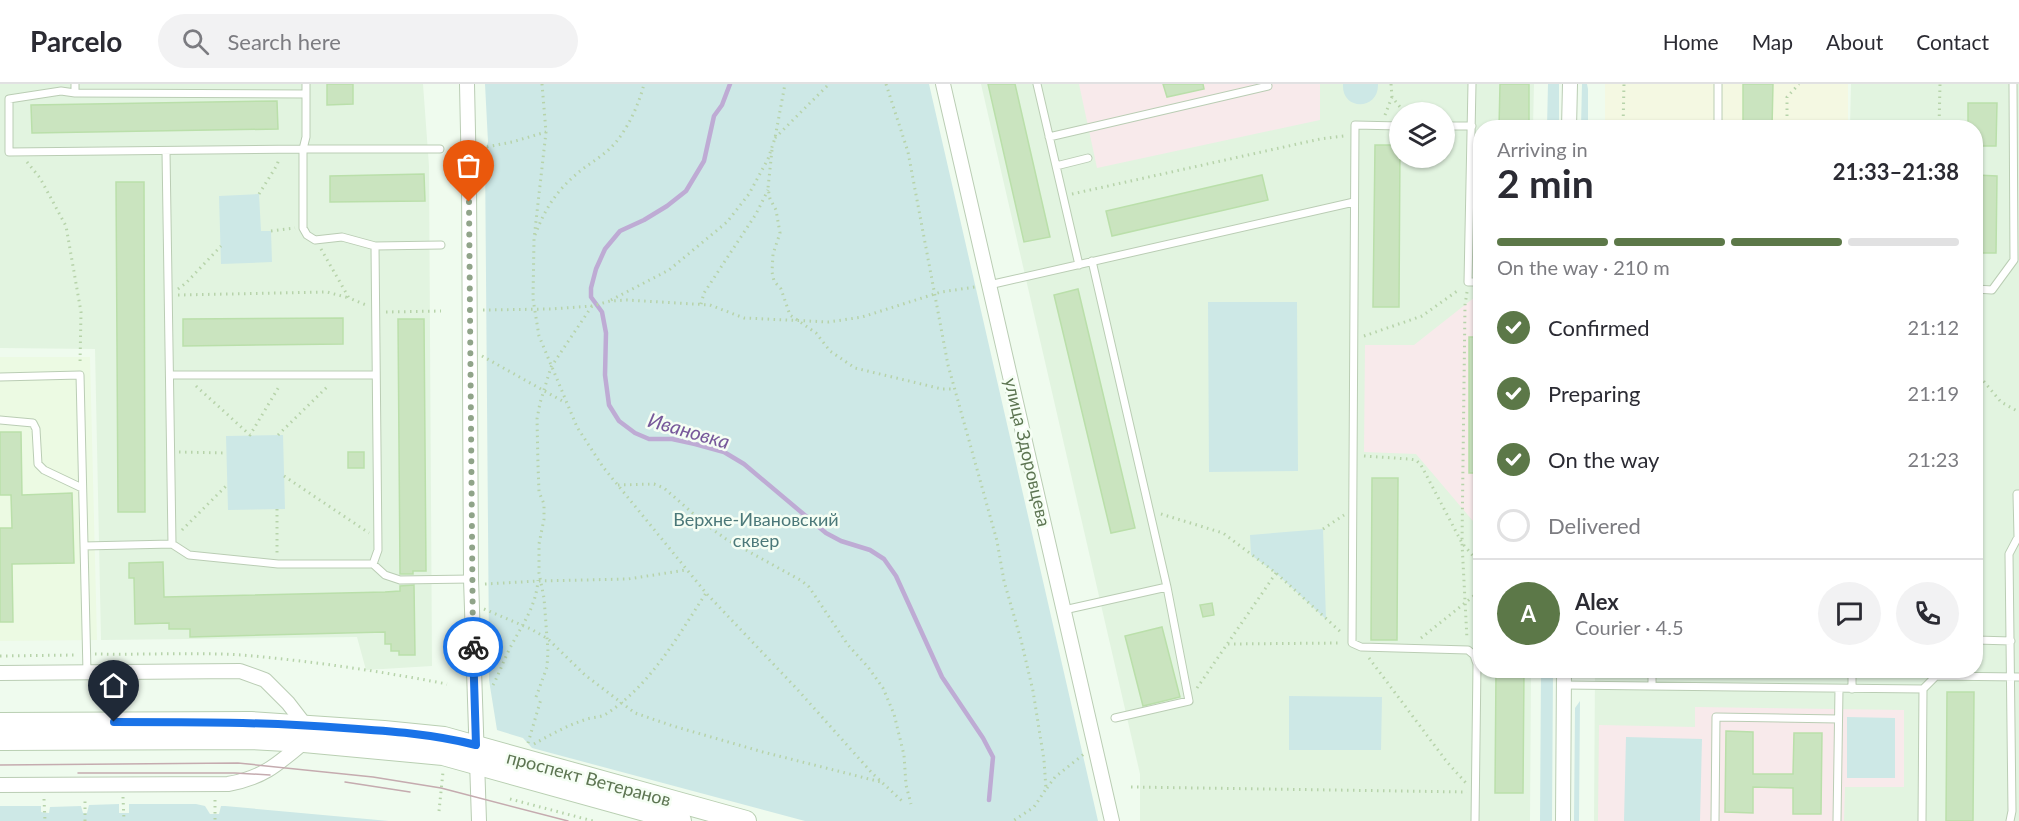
<!DOCTYPE html>
<meta charset="utf-8">
<style>
:root{--surface:#fff;--page:#f2f2f3;--text:#2b2b33;--muted:#7c7c81;--line:#e1e1e2;--accent:#5c7848}
body{margin:0;font-family:Lato,sans-serif;background:var(--page);color:var(--text);height:100vh;display:flex;flex-direction:column;font-size:22px;white-space:nowrap}
*{box-sizing:border-box;margin:0}
p{font-size:20px;color:var(--muted)}
.icon{flex:none;width:33px;height:33px;fill:none;stroke:currentColor;stroke-width:2;stroke-linecap:round;stroke-linejoin:round}
.map{position:relative;flex:1;overflow:hidden}
.panel{position:absolute;left:1473px;top:36px;width:510px;height:558px;display:flex;flex-direction:column;background:var(--surface);border-radius:24px;box-shadow:0 2px 4px #0004}
.panel>*{flex:none}
.buttons{position:absolute;left:1389px;top:18px;display:grid;gap:12px}
.buttons a{display:grid;place-items:center;width:66px;height:66px;border-radius:50%;background:var(--surface);box-shadow:0 2px 4px #0004;font-size:30px}
.pin{position:absolute;display:grid;place-items:center;width:51px;height:51px;color:#fff;margin:-62px -26px;border-radius:50% 50% 50% 0;rotate:-45deg;box-shadow:0 0 6px #0007}
.pin .icon{rotate:45deg}
.courier{position:absolute;display:grid;place-items:center;width:60px;height:60px;margin:-30px;border:4px solid #1a73e8;border-radius:50%;background:#fff;color:#222;box-shadow:0 2px 8px #0007}
.head em{font-style:normal;font-weight:700}
.head div{display:flex;flex-direction:column-reverse}
.head{display:flex;align-items:center;justify-content:space-between;height:102px;padding:0 24px}
h1{font-size:39px;font-weight:700;line-height:45px}
.bar{display:grid;grid-template-columns:repeat(4,1fr);gap:9px 6px;align-content:center;height:72px;padding:0 24px}
.bar i{height:8px;border-radius:4px;background:var(--line)}
.bar .current{background:var(--accent)}
.bar p{grid-column:span 4}
.line{display:flex;align-items:center;gap:15px;padding:0 24px;border-top:2px solid var(--line)}
.line div{flex:1}
.round{display:grid;place-items:center;flex:none;width:63px;height:63px;border-radius:32px;background:var(--page)}
ol{padding:0 24px;list-style:none}
li{display:flex;align-items:center;gap:18px;height:66px}
li p{margin-inline-start:auto}
li .icon{padding:6px;border-radius:50%;background:var(--accent);color:#fff;stroke-width:4}
li:last-child{color:var(--muted)}
li i{width:33px;height:33px;border:3px solid var(--line);border-radius:50%}
header{display:flex;align-items:center;gap:36px;box-sizing:border-box;height:84px;padding:0 30px;background:var(--surface);border-bottom:2px solid var(--line)}
header strong{font-size:28px}
nav{display:flex;gap:33px;margin-inline-start:auto;font-size:21px}
.search{width:420px;height:54px;background:var(--page);display:flex;align-items:center;gap:15px;box-sizing:border-box;padding:0 21px;border-radius:33px;color:var(--muted);font-size:22px}
.map>svg:first-child{display:block}
.residential{fill:#e2f4e0;fill-rule:evenodd}
.commercial{fill:#ecfae3}
.education{fill:#f8eaeb}
.medical{fill:#f4f8e2}
.green{fill:#cde8e6}
.lines{fill:none;stroke-linecap:round;stroke-linejoin:round}
.stream{stroke:#beabd4;stroke-width:4.5}
.building{fill:#cae4bf;stroke:#badfaa;stroke-width:1.5}
.lane-casing{stroke:#bacdb4;stroke-width:9}
.street-casing{stroke:#bacdb4;stroke-width:16}
.secondary-casing{stroke:#b9cfb2;stroke-width:22}
.path{stroke:#b7d3aa;stroke-width:3;stroke-dasharray:1.5 4.5;stroke-linecap:butt}
.lane{stroke:#fff;stroke-width:7}
.street{stroke:#fff;stroke-width:14}
.secondary{stroke:#fff;stroke-width:20}
.tram{stroke:#c5abaf;stroke-width:1.5}
.done{stroke:#90a489;stroke-width:6;stroke-dasharray:0 10.8}
.route{stroke:#1a73e8;stroke-width:8}
.labels{text-anchor:middle;dominant-baseline:central;stroke-width:5;stroke-linejoin:round;paint-order:stroke}
.street-label{font-size:18px;fill:#5d7552;stroke:#f5fef4}
.park-label{font-size:18px;fill:#4b7879;stroke:#f5fef4}
.water-label{font-size:20px;font-style:italic;fill:#77589a;stroke:#f5fef4}
</style>
<header>
<strong>Parcelo</strong>
<div class="search"><svg class="icon" aria-label="search" viewBox="0 0 24 24"><circle cx="10" cy="10" r="6"/><path d="M15 15l6 6"/></svg>Search here</div>
<nav><a>Home</a><a>Map</a><a>About</a><a>Contact</a></nav>
</header>
<div class="map">
<svg width="2019" height="737" viewBox="0 0 2019 737">
<rect width="100%" height="100%" fill="#effbee"/>
<!-- residential -->
<path class="residential" d="M0 0H423L429 82 432 582 366 586 357 553 101 556 95 265 0 264Z
M981 0H1534L1533 43 1480 44V586L1531 587 1530 737H1140V690ZM1400 28H1444V74H1400Z
M1851 0H2019V737H1594L1595 587 1976 586V44L1850 43Z"/>
<!-- commercial -->
<path class="commercial" d="M0 273H90L97 556 0 557Z"/>
<!-- education -->
<path class="education" d="M1079 0H1320V36L1097 84Z
M1480 209V437H1473L1416 370 1364 368 1365 261H1414Z
M1695 623 1904 626V703H1845L1844 737H1598L1599 641 1695 643Z"/>
<!-- medical -->
<path class="medical" d="M1605 0H1848V43H1605Z"/>
<!-- green -->
<path class="green" d="M485 0H929L1098 737H805L532 664 523 654 497 646 489 596V569L485 67 488 58Z
M1343 0H1378C1379 27 1341 27 1343 0Z
M1548 0H1559V43H1547Z
M1582 0H1587L1588 5V43H1581Z
M259 110 261 147H271L272 178 221 180 219 112Z
M1208 218H1297L1298 387 1209 388Z
M283 351 285 425 228 426 226 352Z
M1323 445 1326 535 1276 489 1251 471 1250 451Z
M1541 587H1553L1552 737H1540Z
M1289 612 1382 613 1381 666H1289Z
M1580 617 1579 737H1574L1575 624Z
M1847 633 1895 634V694H1847Z
M1626 653 1702 655 1700 737H1624Z
M119 720V729H129V720H196L205 722 210 730H219L221 722H225L389 737H0V722H41V728L49 729 50 723 81 722 83 729H87L89 721Z"/>
<g class="lines">
<!-- stream -->
<path class="stream" d="M730 0 722 21 714 32 704 77 686 107 667 122 644 136 620 147 605 165 596 185 591 204V213L602 228 606 249 605 291 609 321 619 337 635 349 649 355H672L695 360 724 368 744 380 826 449 841 457 870 466 884 475 896 492 942 593 983 654 993 673 989 716"/>
</g>
<!-- building -->
<path class="building" d="M327 0H353V20L327 21Z
M988 0H1015L1050 153 1024 158Z
M1163 0H1203L1204 5 1167 13Z
M1500 0H1529V44H1499Z
M1743 0H1773L1772 44H1743Z
M277 17 278 45 32 49 31 21Z
M1968 19H1997L1996 62H1976V44H1968Z
M1375 61H1400L1399 223H1373Z
M424 90 425 117 330 118V92Z
M1262 91 1268 116 1112 152 1106 127Z
M1976 91 1997 92 1996 169H1976Z
M116 98H144L145 428H118Z
M1078 205 1135 444 1111 449 1054 211Z
M343 234V260L183 262V235Z
M398 235H424L426 487H413V490H400Z
M1469 253H1480V389H1469Z
M0 348H21L22 411 72 409 74 479 12 480 13 538H0V444H12L11 411H0Z
M348 368H364V384H348Z
M1372 394H1398L1397 556H1371Z
M163 478 164 513 385 508 400 507V502L414 501 415 571H399V567H391V560H385V548L190 553V545H169V539L135 540 134 494H129V479Z
M1212 519 1214 531 1203 533 1200 521Z
M1162 543 1180 613 1143 622 1125 552Z
M1496 586H1524L1523 709H1495Z
M1947 608H1974L1973 737H1946Z
M1726 647 1753 648V690H1793L1794 649H1822L1821 730H1793V704L1753 703V729L1725 728Z"/>
<g class="lines">
<defs>
<path id="lane" d="M75 0V9L306 10
M1037 0 1079 181
M1472 0 1468 198H1480
M1718 0V44
M75 9 61 7 9 15V68L303 65 306 53V0
M1400 42 1355 41 1352 559 1361 563 1468 566 1474 571 1477 580 1475 737
M1444 42H1472
M1049 53 1268 2
M440 65H303V144L307 151 315 156 342 153 375 162 441 161
M166 67 172 460
M1056 82 1088 74
M989 201 1354 118
M1976 205 1992 206 2014 176 2013 0
M170 291H376
M0 293 80 291 87 588
M0 336 33 339 36 345 38 380 44 386 82 404
M84 462 172 460 189 471 278 480H373L378 466 375 162
M373 480 385 491 400 496 471 495
M1064 526 1167 503 1092 177
M1976 556 2011 557
M1852 586V605
M1936 592 2019 593
M1564 601 1923 605
M1652 602V586
M1115 634 1189 617 1167 503
M1715 737 1716 633 1838 635
M1837 737 1839 605
M1922 737 1923 605 1936 592V586
M2010 737 2012 727 2009 470 2018 453 2017 410H2019"/>
<path id="street" d="M467 0 469 95 471 495 479 737
M943 0 1112 737
M1569 44 1570 0
M0 589 240 587 265 596 288 619 305 641
M0 701 228 700C263 694 278 680 304 658
M1563 737 1564 586"/>
<path id="secondary" d="M0 639 251 638 384 647 444 653 746 737
M0 656 252 655 304 658 443 671 681 737"/>
</defs>
<!-- lane casing -->
<use href="#lane" class="lane-casing"/>
<!-- street casing -->
<use href="#street" class="street-casing"/>
<!-- secondary casing -->
<use href="#secondary" class="secondary-casing"/>
<!-- path -->
<path class="path" d="M542 0 546 48 534 155 533 215 539 252 577 343 603 383 706 509 797 605 872 689 903 718
M886 0 908 68 948 281 997 457 1004 497 1021 556 1033 607 1044 676 1046 705 1034 723 1013 737
M1391 0 1392 13 1404 28
M1385 31 1392 13
M1623 44 1624 0
M1787 44V13L1799 0
M1939 44 1940 0
M775 54 829 0
M481 64 512 58 546 48
M772 66 768 104 770 115 776 126 780 149 773 170 772 188 774 197 781 205 790 231 816 249 830 267 855 284 942 305H954
M27 78 40 94 66 142 81 228 80 280
M259 110 277 81 279 75
M1072 110 1320 55 1344 52
M271 147 295 144
M535 151C546 122 559 103 584 84 595 76 607 69 616 58 629 42 639 20 644 0
M321 165 349 214 366 221
M178 205 186 199 221 162
M1467 208 1465 221 1462 459 1467 555
M178 211 327 208 349 214
M611 216 669 186 727 138 749 110 768 75 775 54 785 0
M701 220 704 209 756 130 768 106
M483 226 551 225 592 222 610 217 627 216 710 221 744 234 829 238 862 233 941 208 975 203
M386 228 441 227
M1364 252 1422 232 1460 205
M482 272 566 319
M1976 288 2001 318 2019 328
M196 302 250 351 280 301
M278 351 328 302
M179 368 227 369
M1364 372 1409 375 1416 376 1421 381 1462 459 1480 480
M284 392 369 449
M618 401 654 400 664 404 705 440 726 455 802 497 809 503 848 561 868 583 883 604 894 630 904 671 906 701 911 720
M277 425V472
M1161 430 1223 449 1276 489 1343 550
M1323 445 1344 431
M182 446 227 401
M485 500 538 497 628 495 686 486
M484 525 531 545 548 555 585 591 635 629 673 642 763 668 881 698
M1421 554 1480 507
M1228 560 1342 559
M95 570C143 571 193 568 242 571 311 577 379 587 447 600
M0 572 76 571
M1369 574 1447 678 1466 699
M493 601C499 590 503 578 509 566 521 542 536 524 538 496
M1197 604 1276 489
M536 613 547 583 548 567 544 514 539 489V460L544 435V420L539 408 538 381 537 335 540 319 551 283 592 222
M528 659 541 615
M534 660C550 651 566 642 584 636 591 633 600 634 606 630 650 602 678 552 706 509
M1131 703 1467 708
M1047 704 1055 693 1084 670
M123 713 124 737
M44 715 45 737
M510 715 593 737
M215 716V737
M439 727 443 688
M85 737V715"/>
<!-- lane -->
<use href="#lane" class="lane"/>
<!-- street -->
<use href="#street" class="street"/>
<!-- secondary -->
<use href="#secondary" class="secondary"/>
<!-- tram -->
<path class="tram" d="M0 681 238 679 373 693 441 704 568 737
M78 689H235L270 691
M345 698 410 708"/>
</g>
<g class="lines">
<!-- done -->
<path class="done" d="M469 118 473 563"/>
<!-- route -->
<path class="route" d="M114 638C191 638 267 638 344 644 389 647 433 650 476 661L473 563"/>
</g>
<g class="labels">
<!-- street labels -->
<g class="street-label">
<text transform="translate(1028 368) rotate(77)">улица Здоровцева</text>
<text transform="translate(589 694) rotate(15)">проспект Ветеранов</text>
</g>
<!-- park labels -->
<g class="park-label">
<text x="756" y="435">Верхне-Ивановский<tspan x="756" dy="21">сквер</tspan></text>
</g>
<!-- water labels -->
<g class="water-label">
<text transform="translate(689 346) rotate(16)">Ивановка</text>
</g>
</g>
</svg>
<div class="buttons">
<a><svg class="icon" aria-label="layers" viewBox="0 0 24 24"><path d="M12 4l9 5-9 5-9-5zM3 14l9 5 9-5"/></svg></a>
</div>
<div class="pin" style="left:469px;top:118px;background:#ea580c"><svg class="icon" aria-label="bag" viewBox="0 0 24 24"><path d="M5 8h14l-1 12H6zM9 8a3 3 0 0 1 6 0"/></svg></div>
<div class="pin" style="left:114px;top:638px;background:#1f2937"><svg class="icon" aria-label="home" viewBox="0 0 24 24"><path d="M3 11l9-7 9 7M6 9v11h12V9"/></svg></div>
<div class="courier" style="left:473px;top:563px"><svg class="icon" aria-label="bike" viewBox="0 0 24 24"><circle cx="6" cy="16" r="4"/><circle cx="18" cy="16" r="4"/><path d="M6 16l4-8h5l3 8M10 8l3 8H6M13 5h3"/></svg></div>
<section class="panel">
<div class="head"><div><h1>2 min</h1><p>Arriving in</p></div><em>21:33–21:38</em></div>
<div class="bar"><i class="current"></i><i class="current"></i><i class="current"></i><i></i><p>On the way · 210 m</p></div>
<ol>
<li><svg class="icon" aria-label="check" viewBox="0 0 24 24"><path d="M5 12l5 5 9-10"/></svg>Confirmed<p>21:12</p></li>
<li><svg class="icon" aria-label="check" viewBox="0 0 24 24"><path d="M5 12l5 5 9-10"/></svg>Preparing<p>21:19</p></li>
<li><svg class="icon" aria-label="check" viewBox="0 0 24 24"><path d="M5 12l5 5 9-10"/></svg>On the way<p>21:23</p></li>
<li><i></i>Delivered</li>
</ol>
<div class="line" style="height:108px"><b class="round" style="background:var(--accent);color:#fff">A</b><div><b>Alex</b><p>Courier · 4.5</p></div><a class="round"><svg class="icon" aria-label="chat" viewBox="0 0 24 24"><path d="M4 5h16v11H9l-5 4z"/></svg></a><a class="round"><svg class="icon" aria-label="phone" viewBox="0 0 24 24"><path d="M5 4h4l2 5-3 2q2 4 5 5l2-3 5 2v4C11 20 4 13 5 4z"/></svg></a></div>
</section>
</div>
